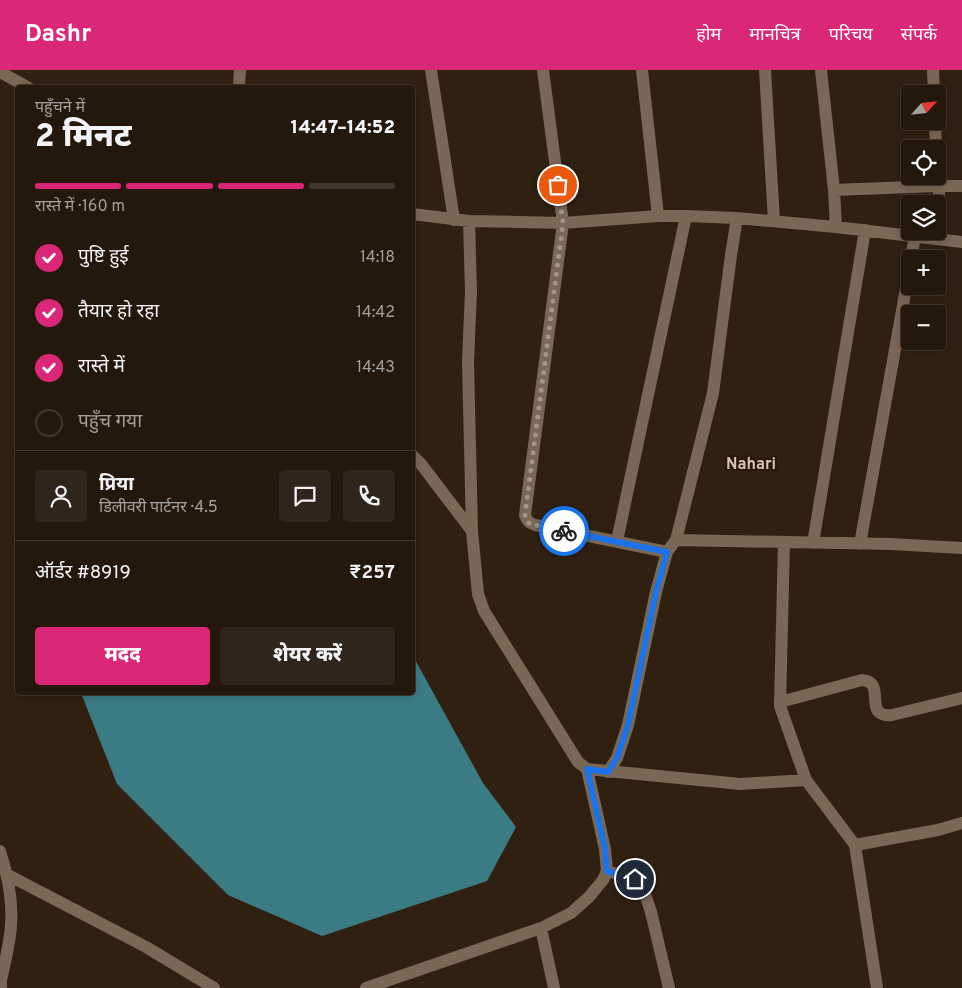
<!DOCTYPE html>
<html lang="hi">
<meta charset="utf-8">
<style>
:root{--surface:#24180d;--page:#30251b;--text:#f1f3f6;--muted:#a3a09d;--line:#41372e;--accent:#db2777}
body{margin:0;font-family:Overpass,"Noto Sans Devanagari",sans-serif;background:var(--page);color:var(--text);height:100vh;display:flex;flex-direction:column;font-size:19px;white-space:nowrap}
*{box-sizing:border-box;margin:0}
p{font-size:16px;color:var(--muted)}
.icon{flex:none;width:28px;height:28px;fill:none;stroke:currentColor;stroke-width:2;stroke-linecap:round;stroke-linejoin:round}
.map{position:relative;flex:1;overflow:hidden}
.details{position:absolute;left:15px;top:15px;width:400px;height:610px;display:flex;flex-direction:column;background:var(--surface);border-radius:5px;box-shadow:0 2px 8px #0003,0 0 0 1px var(--line)}
.details>*{flex:none}
.needle{width:32px;rotate:63deg}
.controls{position:absolute;left:901px;top:15px;display:grid;gap:10px}
.controls a{display:grid;place-items:center;width:45px;height:45px;border-radius:5px;background:var(--surface);box-shadow:0 2px 8px #0003,0 0 0 1px var(--line);font-size:25px}
.pin{position:absolute;display:grid;place-items:center;width:42px;height:42px;color:#fff;margin:-21px;border:2px solid #fff;border-radius:50%;box-shadow:0 1px 5px #0007}
.courier{position:absolute;display:grid;place-items:center;width:50px;height:50px;margin:-25px;border:4px solid #1a73e8;border-radius:50%;background:#fff;color:#222;box-shadow:0 1px 6px #0007}
.summary em{font-style:normal;font-weight:800}
.summary div{display:flex;flex-direction:column-reverse}
.summary{display:flex;align-items:center;justify-content:space-between;height:85px;padding:0 20px}
h1{font-size:32px;font-weight:800;line-height:38px}
.bar{display:grid;grid-template-columns:repeat(4,1fr);gap:8px 5px;align-content:center;height:60px;padding:0 20px}
.bar i{height:6px;border-radius:4px;background:var(--line)}
.bar .current{background:var(--accent)}
.bar p{grid-column:span 4}
.line{display:flex;align-items:center;gap:12px;padding:0 20px;border-top:1px solid var(--line)}
.line div{flex:1}
.round{display:grid;place-items:center;flex:none;width:52px;height:52px;border-radius:5px;background:var(--page)}
ol{padding:0 20px;list-style:none}
li{display:flex;align-items:center;gap:15px;height:55px}
li p{margin-inline-start:auto}
li .icon{padding:5px;border-radius:50%;background:var(--accent);color:#fff;stroke-width:4}
li:last-child{color:var(--muted)}
li i{width:28px;height:28px;border:2px solid var(--line);border-radius:50%}
.button{display:flex;gap:10px;margin-top:auto;padding:10px 20px}
.button a{flex:1;height:58px;border-radius:5px;background:var(--accent);color:#fff;font-size:20px;font-weight:800;line-height:58px;text-align:center}
.button a+a{background:var(--page);color:var(--text)}
header{display:flex;align-items:center;gap:30px;box-sizing:border-box;height:70px;padding:0 25px;background:var(--accent);color:#fff}
header strong{font-size:24px}
nav{display:flex;gap:28px;margin-inline-start:auto;font-size:18px}
.map>svg:first-child{display:block}
.water{fill:#3b7c84}
.lines{fill:none;stroke-linecap:round;stroke-linejoin:round}
.street{stroke:#7a6756;stroke-width:12}
.done{stroke:#a19589;stroke-width:5;stroke-dasharray:0 9}
.route{stroke:#1a73e8;stroke-width:6}
.labels{text-anchor:middle;dominant-baseline:central;stroke-width:4;stroke-linejoin:round;paint-order:stroke}
.quarter-label{font-size:16px;font-weight:bold;fill:#d8c4b1;stroke:#261708}
</style>
<header>
<strong>Dashr</strong>
<nav><a>होम</a><a>मानचित्र</a><a>परिचय</a><a>संपर्क</a></nav>
</header>
<div class="map">
<svg width="962" height="918" viewBox="0 0 962 918">
<rect width="100%" height="100%" fill="#302011"/>
<!-- water -->
<path class="water" d="M413 586 483 713 516 757 487 811 322 866 228 825 117 714 81 623 412 622Z"/>
<g class="lines">
<!-- street -->
<path class="street" d="M431 0 454 150
M543 0 563 153 525 445C527 451 529 453 535 455L667 482
M642 0 658 146
M765 0 774 151
M821 0 834 120 836 157
M933 0 934 24
M0 2 29 18
M239 18 240 0
M935 51 936 79
M938 101 941 169
M834 120 938 116H962
M412 144 469 151 563 153 658 146H686L737 148 836 157 962 172
M469 151 471 221 468 292 472 461 478 524 484 541 578 692 587 699 740 714 806 710
M911 189 915 166
M412 385 421 394 472 461
M676 470 713 323 731 185 737 148
M617 471 686 146
M784 472 780 636 806 710 855 775 877 918
M813 473 865 160
M860 474 910 196
M780 632 862 610C888 612 861 648 892 645L962 628
M608 702 617 688 628 655 656 522 667 482 676 470 891 474 962 478
M855 775 938 760 962 753
M0 781C8 806 13 829 11 855 10 873 5 892 1 910V918
M607 801 635 809 640 813 643 818 651 842 669 918
M8 805 146 877 214 918
M541 858 554 918
M366 918 541 858 571 843 589 827 603 810 607 801 605 779 587 699"/>
</g>
<g class="lines">
<!-- done -->
<path class="done" d="M558 115 563 153 525 445 526 450 530 454 564 461"/>
<!-- route -->
<path class="route" d="M564 461 667 482 656 522 628 655 617 688 608 702 587 699 605 779 607 801 635 809"/>
</g>
<g class="labels">
<!-- quarter labels -->
<g class="quarter-label">
<text x="751" y="395">Nahari</text>
</g>
</g>
</svg>
<div class="controls">
<a><svg class="needle" viewBox="-14 -14 28 28"><path d="M0-13l5 13h-10z" fill="#e53935"/><path d="M0 13l5-13h-10z" fill="#a3a09d"/></svg></a>
<a><svg class="icon" aria-label="locate" viewBox="0 0 24 24"><circle cx="12" cy="12" r="6"/><path d="M12 2v4M12 18v4M2 12h4M18 12h4"/></svg></a>
<a><svg class="icon" aria-label="layers" viewBox="0 0 24 24"><path d="M12 4l9 5-9 5-9-5zM3 14l9 5 9-5"/></svg></a>
<a>+</a>
<a>−</a>
</div>
<div class="pin" style="left:558px;top:115px;background:#ea580c"><svg class="icon" aria-label="bag" viewBox="0 0 24 24"><path d="M5 8h14l-1 12H6zM9 8a3 3 0 0 1 6 0"/></svg></div>
<div class="pin" style="left:635px;top:809px;background:#1f2937"><svg class="icon" aria-label="home" viewBox="0 0 24 24"><path d="M3 11l9-7 9 7M6 9v11h12V9"/></svg></div>
<div class="courier" style="left:564px;top:461px"><svg class="icon" aria-label="bike" viewBox="0 0 24 24"><circle cx="6" cy="16" r="4"/><circle cx="18" cy="16" r="4"/><path d="M6 16l4-8h5l3 8M10 8l3 8H6M13 5h3"/></svg></div>
<section class="details">
<div class="summary"><div><h1>2 मिनट</h1><p>पहुँचने में</p></div><em>14:47–14:52</em></div>
<div class="bar"><i class="current"></i><i class="current"></i><i class="current"></i><i></i><p>रास्ते में · 160 m</p></div>
<ol>
<li><svg class="icon" aria-label="check" viewBox="0 0 24 24"><path d="M5 12l5 5 9-10"/></svg>पुष्टि हुई<p>14:18</p></li>
<li><svg class="icon" aria-label="check" viewBox="0 0 24 24"><path d="M5 12l5 5 9-10"/></svg>तैयार हो रहा<p>14:42</p></li>
<li><svg class="icon" aria-label="check" viewBox="0 0 24 24"><path d="M5 12l5 5 9-10"/></svg>रास्ते में<p>14:43</p></li>
<li><i></i>पहुँच गया</li>
</ol>
<div class="line" style="height:90px"><a class="round"><svg class="icon" aria-label="person" viewBox="0 0 24 24"><circle cx="12" cy="8" r="4"/><path d="M4 21q1-7 8-7t8 7"/></svg></a><div><b>प्रिया</b><p>डिलीवरी पार्टनर · 4.5</p></div><a class="round"><svg class="icon" aria-label="chat" viewBox="0 0 24 24"><path d="M4 5h16v11H9l-5 4z"/></svg></a><a class="round"><svg class="icon" aria-label="phone" viewBox="0 0 24 24"><path d="M5 4h4l2 5-3 2q2 4 5 5l2-3 5 2v4C11 20 4 13 5 4z"/></svg></a></div>
<div class="line" style="height:65px"><div>ऑर्डर #8919</div><b>₹257</b></div>
<div class="button"><a>मदद</a><a>शेयर करें</a></div>
</section>
</div>
